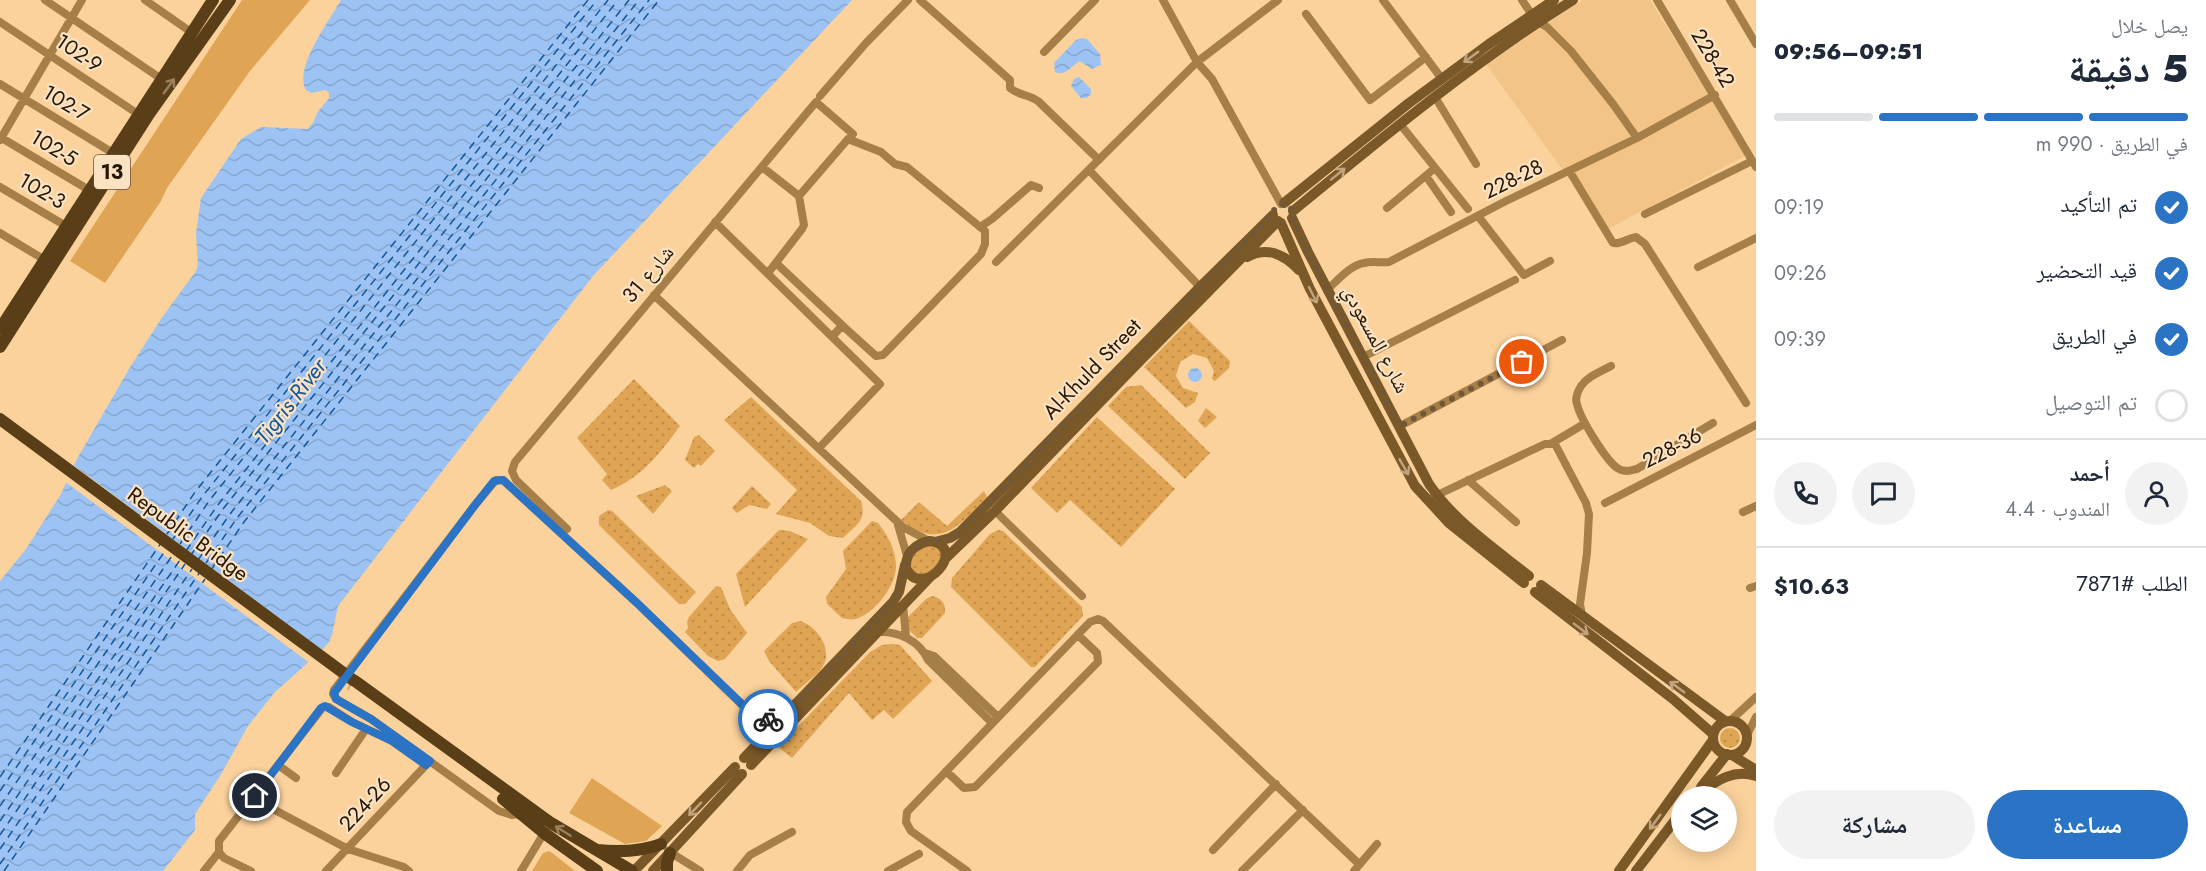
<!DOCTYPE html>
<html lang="ar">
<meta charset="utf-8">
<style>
:root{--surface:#fff;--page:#f2f2f3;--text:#1f2937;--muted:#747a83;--line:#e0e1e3;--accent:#2b74c5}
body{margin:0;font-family:Jost,"Noto Naskh Arabic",sans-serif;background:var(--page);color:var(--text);direction:rtl;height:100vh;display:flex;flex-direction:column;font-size:22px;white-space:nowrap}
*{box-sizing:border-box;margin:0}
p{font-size:20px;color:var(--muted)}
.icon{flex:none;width:33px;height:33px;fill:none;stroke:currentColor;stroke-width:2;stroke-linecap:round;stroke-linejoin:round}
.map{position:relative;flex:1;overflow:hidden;direction:ltr}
.side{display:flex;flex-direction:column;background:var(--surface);width:450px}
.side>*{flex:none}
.controls{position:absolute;left:1671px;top:786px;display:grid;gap:12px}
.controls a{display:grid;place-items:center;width:66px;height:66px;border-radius:50%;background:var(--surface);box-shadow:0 3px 15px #0003;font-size:30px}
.pin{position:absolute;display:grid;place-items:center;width:51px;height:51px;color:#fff;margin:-26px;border:3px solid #fff;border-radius:50%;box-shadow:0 2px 6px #0007}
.courier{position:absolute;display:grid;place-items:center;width:60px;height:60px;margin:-30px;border:4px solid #2b74c5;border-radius:50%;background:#fff;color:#222;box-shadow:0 2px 8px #0007}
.head em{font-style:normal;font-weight:800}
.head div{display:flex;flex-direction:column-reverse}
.head{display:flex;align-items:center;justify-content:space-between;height:102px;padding:0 18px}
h1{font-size:39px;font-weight:800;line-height:45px}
.bar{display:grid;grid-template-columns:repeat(4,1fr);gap:9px 6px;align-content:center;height:72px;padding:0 18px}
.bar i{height:8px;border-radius:4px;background:var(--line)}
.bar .active{background:var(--accent)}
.bar p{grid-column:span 4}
.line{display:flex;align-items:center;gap:15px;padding:0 18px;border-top:2px solid var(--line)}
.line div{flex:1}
.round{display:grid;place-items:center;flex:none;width:63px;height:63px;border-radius:32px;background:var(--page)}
ol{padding:0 18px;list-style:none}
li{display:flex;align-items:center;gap:18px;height:66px}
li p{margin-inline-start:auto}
li .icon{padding:6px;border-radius:50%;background:var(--accent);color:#fff;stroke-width:4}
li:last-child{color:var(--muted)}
li i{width:33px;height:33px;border:3px solid var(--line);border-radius:50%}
.button{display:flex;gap:12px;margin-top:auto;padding:12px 18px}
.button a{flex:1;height:69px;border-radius:36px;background:var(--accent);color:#fff;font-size:24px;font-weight:800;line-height:69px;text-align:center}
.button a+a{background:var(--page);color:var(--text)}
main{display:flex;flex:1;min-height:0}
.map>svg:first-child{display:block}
.built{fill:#f2c487}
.grass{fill:url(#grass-dots)}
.park{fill:#dfa554}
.water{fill:url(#water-waves)}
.pier{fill:#fbd29c}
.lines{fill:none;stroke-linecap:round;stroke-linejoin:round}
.ferry{stroke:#12569c;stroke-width:1.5;stroke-dasharray:8 6;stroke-linecap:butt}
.secondary-tunnel{stroke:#d0ad7d;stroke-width:10;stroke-dasharray:10 5;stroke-linecap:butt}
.minor{stroke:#a67e48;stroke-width:8}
.secondary{stroke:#7a5828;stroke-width:10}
.primary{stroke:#593e17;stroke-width:12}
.primary-bridge{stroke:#593e17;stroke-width:12}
.oneway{stroke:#c1a47d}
.oneway2{stroke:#9a805b}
.done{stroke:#715839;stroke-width:6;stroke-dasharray:0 10.8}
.route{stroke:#2b74c5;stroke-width:8}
.labels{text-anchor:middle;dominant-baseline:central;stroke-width:4.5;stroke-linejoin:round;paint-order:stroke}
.shield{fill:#fbe2c2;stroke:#66543c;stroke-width:1.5}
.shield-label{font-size:20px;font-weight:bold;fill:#261703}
.street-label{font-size:21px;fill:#261703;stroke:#fbe2c2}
.water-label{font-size:22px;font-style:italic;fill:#12569c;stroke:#fbe2c2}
</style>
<main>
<section class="side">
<div class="head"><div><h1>5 دقيقة</h1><p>يصل خلال</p></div><em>09:51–09:56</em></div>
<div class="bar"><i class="active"></i><i class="active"></i><i class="active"></i><i></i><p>في الطريق · 990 m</p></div>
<ol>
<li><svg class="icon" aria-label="check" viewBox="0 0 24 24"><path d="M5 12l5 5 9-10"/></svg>تم التأكيد<p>09:19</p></li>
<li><svg class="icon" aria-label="check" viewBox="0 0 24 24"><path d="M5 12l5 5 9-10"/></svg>قيد التحضير<p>09:26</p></li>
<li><svg class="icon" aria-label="check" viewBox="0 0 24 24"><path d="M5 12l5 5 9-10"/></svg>في الطريق<p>09:39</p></li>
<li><i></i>تم التوصيل</li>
</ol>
<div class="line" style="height:108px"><a class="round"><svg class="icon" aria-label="person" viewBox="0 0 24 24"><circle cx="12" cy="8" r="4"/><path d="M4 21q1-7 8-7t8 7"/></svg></a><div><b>أحمد</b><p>المندوب · 4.4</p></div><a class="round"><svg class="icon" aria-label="chat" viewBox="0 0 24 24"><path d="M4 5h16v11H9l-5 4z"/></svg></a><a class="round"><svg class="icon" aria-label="phone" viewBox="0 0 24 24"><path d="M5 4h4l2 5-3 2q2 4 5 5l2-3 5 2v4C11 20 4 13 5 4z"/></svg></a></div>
<div class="line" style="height:78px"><div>الطلب #7871</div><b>$10.63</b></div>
<div class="button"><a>مساعدة</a><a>مشاركة</a></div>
</section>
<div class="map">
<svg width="1756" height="871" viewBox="0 0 1756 871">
<defs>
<pattern id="grass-dots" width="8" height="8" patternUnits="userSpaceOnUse" patternTransform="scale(1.5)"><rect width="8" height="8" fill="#dfa554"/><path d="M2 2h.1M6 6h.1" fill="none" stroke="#bf8d48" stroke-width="1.8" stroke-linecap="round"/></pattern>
<pattern id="water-waves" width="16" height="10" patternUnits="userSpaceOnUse" patternTransform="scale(1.5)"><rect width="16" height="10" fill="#9cc3f3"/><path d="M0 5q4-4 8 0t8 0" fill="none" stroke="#86a7cf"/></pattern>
</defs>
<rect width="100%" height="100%" fill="#fbd29c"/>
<!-- built -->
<path class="built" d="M1583 0H1650L1747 155 1606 230 1486 64Z"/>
<!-- grass -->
<path class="grass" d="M1189 321 1230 361 1229 368 1215 381 1212 379 1214 371 1207 358 1193 354 1180 362 1176 376 1183 388 1198 393 1195 402 1186 408 1144 367Z
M634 379 680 426C661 452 642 477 611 490L602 480 607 474 577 438Z
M1141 385 1210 453 1185 479 1108 406 1126 387Z
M751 397 861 501C867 521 856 525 843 538L829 536 810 523 776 514 797 490 724 420Z
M1206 408 1217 417 1205 428 1198 421Z
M1097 417 1175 489 1121 547 1070 500 1057 513 1031 488Z
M699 435 715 451 701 466 698 464 694 468 685 460 694 437Z
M665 485 672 491 653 514 636 496Z
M752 486 771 504 767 509 749 505 737 513 732 508Z
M984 491 987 497C959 525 941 552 901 520L919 502 947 526Z
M608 510 612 511 696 592 685 604H679L599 525V516Z
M872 521 878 523C888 536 895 548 896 565 897 585 874 614 856 619 851 620 846 619 842 618L827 604 826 597 846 569 843 551Z
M779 530 790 531 808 539 745 607 736 574Z
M998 530 1003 531 1082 607 1083 616 1035 667H1031L951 587 952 578 990 534Z
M928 544 941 551 940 565 924 575 914 573 909 562 922 546Z
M716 586 721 587 730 609 747 633 725 659 718 661 708 656 685 632 688 628 687 622 689 617Z
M932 596C941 598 946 603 945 613L922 638H917L909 630 907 618 926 599Z
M800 621C817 626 833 649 823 666 817 676 804 684 796 692L769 661 764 651 792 623Z
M892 644 900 645 932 681 893 719 884 710 872 720 849 693 792 758 778 747 870 652 882 645Z
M1720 738a10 10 0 1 1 20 0a10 10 0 1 1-20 0Z"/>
<!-- park -->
<path class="park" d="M242 0H310L250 71 167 188 161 201 105 283 70 261Z
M592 778 662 826 646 841 625 844 569 813Z
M549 851 551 852 575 871H532L543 853Z"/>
<!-- water -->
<path class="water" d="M341 0H852L593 276 338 606 332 635 329 642 323 649 274 693 248 726 220 776 195 814V830L163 871H0V581L26 549 61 494 77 459 129 369 161 319 196 271 198 265 196 233 201 198 241 139 261 127 308 129 314 121 317 113 329 98V93L326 90 311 93 306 90C293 68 330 20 341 0Z
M1082 38 1087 39 1100 54 1101 65 1092 69 1080 61C1071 66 1065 77 1055 72L1054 63 1076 40Z
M1079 77 1091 89V94L1087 98H1081L1071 86 1074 79Z
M1188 375a7 7 0 1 1 14 0a7 7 0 1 1-14 0Z"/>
<!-- pier -->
<path class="pier" d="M72 464 325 652 311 664 64 481Z"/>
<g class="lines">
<!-- ferry -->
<path class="ferry" d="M167 534 195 492 588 0
M173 539 202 497 597 0
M180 544 209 501 608 0
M186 551 217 506 618 0
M191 555 223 509 629 0
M198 560 230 514 639 0
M206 563 237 518 649 0
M211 570 244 522 659 0
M0 777 161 543
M0 791 167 548
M0 806 174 553
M0 821 180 560
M0 835 185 564
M0 849 192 569
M0 864 200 572
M4 871 205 579"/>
<!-- secondary-tunnel -->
<path class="secondary-tunnel" d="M349 685 351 686"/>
<!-- minor -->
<path class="minor" d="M45 0 160 78
M145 0 191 32
M920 0 1010 80V88C1018 95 1029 95 1038 101L1099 160
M1163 0 1197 62 1212 79 1281 204
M1383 0 1442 79
M1522 0 1532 15
M1657 0 1756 167
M1730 0 1756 44
M1306 14 1370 100 1426 57
M0 22 138 114
M1538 22 1547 27 1571 51 1613 104 1637 138
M1044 52 1095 0
M0 84 113 153
M820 96 866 43 908 0
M1435 97 1476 164
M1400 124 1468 209
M0 137 89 190
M0 140 82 0
M762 167 799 196
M1089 170 1200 287
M1570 172 1613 243C1620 245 1628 238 1636 237L1645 244 1746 403
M1426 176 1451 212
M0 187 66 226
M1387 208 1435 168
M1645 214 1752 161
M1478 216 1524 275 1550 261
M715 222 880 384 819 448
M980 227 992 219 1031 185 1039 188
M0 233 45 260
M996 262 1197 62 1278 0
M776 263 844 327
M1698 267 1756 238
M768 273 802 229 804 225 799 196 848 139 881 152 895 164 907 167 985 231V244L981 254 883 355 876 356 844 327 839 329 832 337
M1327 290C1337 281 1350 265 1364 263 1372 261 1381 263 1389 262L1504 202 1637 138 1715 95
M654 295 903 527 929 541
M1363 357 1515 280
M1611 366C1600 372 1588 376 1581 386 1578 391 1575 399 1577 404 1580 418 1607 463 1619 469 1625 473 1631 470 1637 469L1713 423
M1400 426 1562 340
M1552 443 1584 424
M1468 480 1516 522
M1433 497 1545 444H1555L1586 503 1589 514 1587 553 1580 604 1582 615
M1605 503 1756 425
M995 511 1082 596
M1743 512 1756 506
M898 525 907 556
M567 529 516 480 512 471 515 462 816 102 853 134 848 139
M1750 588 1756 586
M903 605 906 637
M878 632C898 631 919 640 928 660L992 723
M925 653 934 656 998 717
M1730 721 1756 697
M1747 735 1756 717
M278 765 296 778
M946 771 964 788 975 787 1098 662 1097 653 1078 635
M336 773 366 729
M273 809 348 849 404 867 409 871
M520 814 512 815 499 811 371 719 336 699 333 694 334 690 475 505 496 480H503L637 603 745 708 758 715 780 721
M1213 850 1276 784
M668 851 700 871
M219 852V841L323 707H329L352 722 392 741 426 765
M219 852 224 858 251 871
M204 871 219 852
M326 871 428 763
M521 871 544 833
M737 871 750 855 792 832
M888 871 919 854
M967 871 911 831 906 822 907 812 1090 622 1098 619 1103 621 1359 864
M1242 871 1303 810
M1354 871 1377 844"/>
<!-- secondary -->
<path class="secondary" d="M1284 203 1409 103 1489 44 1554 0
M1293 211C1383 137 1474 62 1573 0
M1292 218 1308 252 1429 484C1455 522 1494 548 1529 576
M1281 223 1310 289 1415 486 1449 523 1524 583
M1247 257C1267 246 1284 254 1299 270
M930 541C970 547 922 602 906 568 905 553 916 543 930 541Z
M935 542 950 538 960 532 1200 287 1273 215
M945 559 995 511 1134 367 1278 221
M1541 585 1725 721
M1535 592 1673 699 1713 734
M1713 738a17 17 0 1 1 34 0a17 17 0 1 1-34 0Z
M1732 755 1756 770
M744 758 893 602 899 592 905 565
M751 765 931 576
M1701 787 1727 754
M1695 796C1714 783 1731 768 1756 776
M634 871 735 767
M653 871 742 774
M1619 871 1713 740
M1636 871 1682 811"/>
<!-- primary -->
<path class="primary" d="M0 329 213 0
M0 347 149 114 230 0
M355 681 551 823 632 871
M503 799 544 833 597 871
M597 850C619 852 640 852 661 844
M667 871V862L670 853"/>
<!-- primary-bridge -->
<path class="primary-bridge" d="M0 419 353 680"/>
</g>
<!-- one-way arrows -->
<defs><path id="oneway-shaft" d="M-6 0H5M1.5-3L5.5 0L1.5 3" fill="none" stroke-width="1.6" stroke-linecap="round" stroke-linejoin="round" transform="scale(1.5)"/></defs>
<g class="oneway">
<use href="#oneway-shaft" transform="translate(1471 57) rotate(144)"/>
<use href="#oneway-shaft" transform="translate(1338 174) rotate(-39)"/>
<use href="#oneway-shaft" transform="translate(1313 295) rotate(63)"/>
<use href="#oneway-shaft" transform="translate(1404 467) rotate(60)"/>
<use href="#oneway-shaft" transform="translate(1581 629) rotate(37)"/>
<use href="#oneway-shaft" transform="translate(1677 687) rotate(-144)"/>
<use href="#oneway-shaft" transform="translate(695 809) rotate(134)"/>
<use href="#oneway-shaft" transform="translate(1655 822) rotate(127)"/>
</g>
<g class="oneway2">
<use href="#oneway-shaft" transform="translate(169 86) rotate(-54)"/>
<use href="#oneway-shaft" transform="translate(563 831) rotate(-148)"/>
</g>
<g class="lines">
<!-- done -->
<path class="done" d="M768 719 780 721 893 602C905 584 901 553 920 544 933 537 943 544 960 532L1200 287 1273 214C1274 207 1279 203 1287 204L1291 208 1292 218 1308 252 1400 426 1522 362"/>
<!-- route -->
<path class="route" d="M255 796 321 708 325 706 352 722 392 741 426 765 430 761 371 719 336 699 334 693 475 505 494 481 503 480 637 603 746 708 768 719"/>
</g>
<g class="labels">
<!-- shield labels -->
<rect class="shield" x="94" y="155" width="36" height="34" rx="4.5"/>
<g class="shield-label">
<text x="112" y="172">13</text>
</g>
<!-- street labels -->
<g class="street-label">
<text transform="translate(79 53) rotate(34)">102-9</text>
<text transform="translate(1713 58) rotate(59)">228-42</text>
<text transform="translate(66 103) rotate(31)">102-7</text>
<text transform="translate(54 148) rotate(31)">102-5</text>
<text transform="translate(1513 179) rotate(-26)">228-28</text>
<text transform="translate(42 191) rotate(30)">102-3</text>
<text transform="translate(648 274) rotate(-50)">شارع 31</text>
<text transform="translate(1376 339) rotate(62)">شارع المسعودي</text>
<text transform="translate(1092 369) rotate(-46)">Al-Khuld Street</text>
<text transform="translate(1672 448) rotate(-27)">228-36</text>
<text transform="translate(188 534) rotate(36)">Republic Bridge</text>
<text transform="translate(365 804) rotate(-47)">224-26</text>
</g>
<!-- water labels -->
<g class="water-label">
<text transform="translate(290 401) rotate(-52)">Tigris River</text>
</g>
</g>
</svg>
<div class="controls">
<a><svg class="icon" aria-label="layers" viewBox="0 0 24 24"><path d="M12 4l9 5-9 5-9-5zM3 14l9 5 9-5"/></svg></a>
</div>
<div class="pin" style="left:1522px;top:362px;background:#ea580c"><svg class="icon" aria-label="bag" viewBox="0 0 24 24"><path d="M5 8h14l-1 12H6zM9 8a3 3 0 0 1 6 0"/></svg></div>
<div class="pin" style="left:255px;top:796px;background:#1f2937"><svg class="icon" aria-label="home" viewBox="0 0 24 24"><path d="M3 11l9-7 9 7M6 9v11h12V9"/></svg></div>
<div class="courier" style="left:768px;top:719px"><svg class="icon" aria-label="bike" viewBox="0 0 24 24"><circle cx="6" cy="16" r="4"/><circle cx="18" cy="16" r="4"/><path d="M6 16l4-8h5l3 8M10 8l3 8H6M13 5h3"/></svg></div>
</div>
</main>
